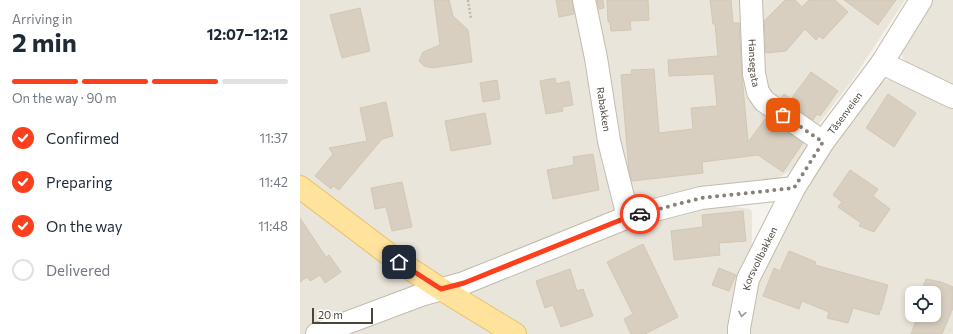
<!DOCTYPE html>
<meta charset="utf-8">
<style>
:root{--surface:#fff;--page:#f2f2f3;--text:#1f2937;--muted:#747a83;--line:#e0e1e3;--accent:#fc3f1d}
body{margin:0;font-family:Commissioner,sans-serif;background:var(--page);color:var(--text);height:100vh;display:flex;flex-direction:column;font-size:15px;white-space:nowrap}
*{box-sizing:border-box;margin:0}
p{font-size:13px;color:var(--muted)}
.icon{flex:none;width:22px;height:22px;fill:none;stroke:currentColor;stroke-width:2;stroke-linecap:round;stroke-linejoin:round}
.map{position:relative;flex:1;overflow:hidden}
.panel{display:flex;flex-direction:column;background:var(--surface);width:300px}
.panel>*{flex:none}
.fabs{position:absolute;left:605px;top:286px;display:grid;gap:8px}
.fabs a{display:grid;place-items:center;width:36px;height:36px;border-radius:8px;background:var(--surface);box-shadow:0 2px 6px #0003;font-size:20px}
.scale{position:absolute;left:12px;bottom:10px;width:61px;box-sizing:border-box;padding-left:4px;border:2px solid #4b4439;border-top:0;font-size:11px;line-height:14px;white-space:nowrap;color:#4b4439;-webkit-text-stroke:3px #fff;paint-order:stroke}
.pin{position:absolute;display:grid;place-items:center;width:34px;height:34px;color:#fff;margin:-17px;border-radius:8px;box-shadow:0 2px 6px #0006}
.courier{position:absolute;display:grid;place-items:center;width:40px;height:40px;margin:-20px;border:3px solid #fc3f1d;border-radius:50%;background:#fff;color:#222;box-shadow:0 1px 5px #0007}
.headline em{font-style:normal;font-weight:700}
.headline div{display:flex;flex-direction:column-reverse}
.headline{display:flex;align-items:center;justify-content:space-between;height:68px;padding:0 12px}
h1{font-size:26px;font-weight:700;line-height:30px}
.bar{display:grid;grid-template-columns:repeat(4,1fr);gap:6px 4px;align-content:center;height:48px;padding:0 12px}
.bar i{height:5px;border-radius:3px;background:var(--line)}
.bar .on{background:var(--accent)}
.bar p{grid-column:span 4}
ol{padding:0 12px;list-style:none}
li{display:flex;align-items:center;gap:12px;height:44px}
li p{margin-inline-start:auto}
li .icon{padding:4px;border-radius:50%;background:var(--accent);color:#fff;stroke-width:4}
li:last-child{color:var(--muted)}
li i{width:22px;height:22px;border:2px solid var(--line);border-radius:50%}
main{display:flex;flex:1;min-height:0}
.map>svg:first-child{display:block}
.residential{fill:#eae5da;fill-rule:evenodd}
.building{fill:#d8cfc1;stroke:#d3c7b4}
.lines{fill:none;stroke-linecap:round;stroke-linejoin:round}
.minor-casing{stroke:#c2bbae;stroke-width:24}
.major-casing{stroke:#e6c16a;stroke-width:24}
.path{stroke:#c4b79f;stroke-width:2.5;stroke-dasharray:2 2;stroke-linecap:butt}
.minor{stroke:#fff;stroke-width:22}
.major{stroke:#ffe39c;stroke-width:22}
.oneway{stroke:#9c9892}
.done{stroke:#878178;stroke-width:4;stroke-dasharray:0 7.2}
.route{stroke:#fc3f1d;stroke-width:5}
.labels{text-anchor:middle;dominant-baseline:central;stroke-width:4;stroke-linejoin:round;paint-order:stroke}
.street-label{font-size:10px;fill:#4b4439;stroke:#fff}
</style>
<main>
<section class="panel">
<div class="headline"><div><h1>2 min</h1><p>Arriving in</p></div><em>12:07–12:12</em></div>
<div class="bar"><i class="on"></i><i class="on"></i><i class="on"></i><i></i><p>On the way · 90 m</p></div>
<ol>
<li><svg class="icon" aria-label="check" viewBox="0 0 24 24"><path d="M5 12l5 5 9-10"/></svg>Confirmed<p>11:37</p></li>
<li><svg class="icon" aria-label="check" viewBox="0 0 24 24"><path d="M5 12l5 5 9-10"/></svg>Preparing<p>11:42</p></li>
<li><svg class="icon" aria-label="check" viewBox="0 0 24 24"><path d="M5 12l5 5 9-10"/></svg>On the way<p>11:48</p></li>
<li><i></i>Delivered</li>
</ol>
</section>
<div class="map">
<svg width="653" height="334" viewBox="0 0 653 334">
<rect width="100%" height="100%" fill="#f6f3ec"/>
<!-- residential -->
<path class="residential" d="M0 0H605L551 82 520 122 496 165 487 173 475 179 434 186 435 207 450 209 452 212V240L450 260 441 278 431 307 427 334H0Z
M632 0H653V86L607 63 603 58 601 53Z
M584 80H590L596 82 653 106V334H446L447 317 469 249 515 174 573 88 579 82ZM612 293H634V315H612Z"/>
<!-- building -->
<path class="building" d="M134 0H149L153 16 168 30 172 62 132 68 124 66 119 61 123 52 140 45Z
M256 0H272L274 14 259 17Z
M297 0H303L304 8 299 9Z
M307 0H348L349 20 330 21 331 30 311 31 310 22H308Z
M410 0H431L433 23H439L442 75 448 142 466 118 503 143 483 172 458 155 402 162 403 173 332 181 329 171 321 75 332 74 331 70 354 69 359 133 393 129 391 108 417 106 414 74 369 76 368 60 418 56 415 24H413Z
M485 0H495L502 7 509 0H535L548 12 523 39 519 36 516 40 505 29 486 51 466 53 464 21Z
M544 0H596L578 25Z
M60 8 70 51 42 58 30 15Z
M511 72 538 91 520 116 517 114 513 120 481 98 484 94 491 99Z
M255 78 256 84 269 81 273 105 262 107 263 111 246 114 240 81Z
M197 80 200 99 183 102 180 83Z
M588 94 616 113 594 147 566 128Z
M86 102 93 136 82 139 39 190 33 186 31 189 15 176 33 154 29 148 67 141 60 108Z
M185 113 191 144 151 151 145 121Z
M293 154 299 190 253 199 247 170 274 165 273 157Z
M550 170 578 189 573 196 590 209 574 232 559 226 561 223 538 207 542 202 533 195Z
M102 182 112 227 92 231 86 207 75 209 71 188Z
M443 211 446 241 419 243 420 255 374 260 371 231 403 227 402 215Z
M0 218 26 257 29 255 41 272 25 283 20 275 10 281 7 277 0 282Z
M343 244 378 317 345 334H331L324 319 333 314 307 262Z
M489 251 516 262 515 265 588 285 581 310H580L579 315 553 308 548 323 527 318 529 312 502 301 499 309 463 296 474 268 480 271Z
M419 268 436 275 429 291 412 285Z
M270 269 277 291 283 289 293 316 261 327 253 305 245 308 236 281Z
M626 279 641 282 653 287V308L642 334H611L618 315H634V293H621Z"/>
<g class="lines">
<defs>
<g id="minor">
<path id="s1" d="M284 0 296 58 309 141 328 217"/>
<path id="s2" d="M451 0 454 74 458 92 464 101 523 142"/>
<path d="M582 63 653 97"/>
<path id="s3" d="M17 334 121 295 164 283 328 217 401 198 494 188 523 142 582 63 621 0"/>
<path id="s4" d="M439 334V328L448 279 494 188"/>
</g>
<path id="major" d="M0 187 99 262 141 289 215 334"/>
</defs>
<!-- minor casing -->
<use href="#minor" class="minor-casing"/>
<!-- major casing -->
<use href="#major" class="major-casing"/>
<!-- path -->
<path class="path" d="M168 0 171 19"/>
<!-- minor -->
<use href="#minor" class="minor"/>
<!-- major -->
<use href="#major" class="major"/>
</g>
<!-- one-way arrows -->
<defs><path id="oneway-chevron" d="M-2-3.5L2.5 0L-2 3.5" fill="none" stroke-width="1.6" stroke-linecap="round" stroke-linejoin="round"/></defs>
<use class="oneway" href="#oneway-chevron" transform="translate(442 314) rotate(101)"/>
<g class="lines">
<!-- done -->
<path class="done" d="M340 214 401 198 494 188 523 142 483 115"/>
<!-- route -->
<path class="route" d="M99 262 141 289 164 283 328 217 340 214"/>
</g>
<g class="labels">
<!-- street labels -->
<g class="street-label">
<text stroke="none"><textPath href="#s2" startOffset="63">Hansegata</textPath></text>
<text stroke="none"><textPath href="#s1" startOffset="111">Rabakken</textPath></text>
<text stroke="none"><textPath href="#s3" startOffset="592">Tåsenveien</textPath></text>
<text stroke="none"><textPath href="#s4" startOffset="79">Korsvollbakken</textPath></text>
</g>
</g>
</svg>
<div class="fabs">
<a><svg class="icon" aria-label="locate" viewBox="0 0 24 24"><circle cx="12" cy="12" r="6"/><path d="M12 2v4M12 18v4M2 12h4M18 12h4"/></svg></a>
</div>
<div class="scale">20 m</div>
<div class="pin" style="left:483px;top:115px;background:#ea580c"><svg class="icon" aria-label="bag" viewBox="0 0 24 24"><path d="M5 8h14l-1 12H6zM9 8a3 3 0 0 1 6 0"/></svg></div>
<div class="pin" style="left:99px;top:262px;background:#1f2937"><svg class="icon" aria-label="home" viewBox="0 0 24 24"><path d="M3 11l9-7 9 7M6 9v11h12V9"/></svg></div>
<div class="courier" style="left:340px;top:214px"><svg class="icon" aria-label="car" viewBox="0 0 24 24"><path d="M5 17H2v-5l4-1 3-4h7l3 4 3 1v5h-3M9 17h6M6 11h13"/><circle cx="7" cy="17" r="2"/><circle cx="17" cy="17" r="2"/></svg></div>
</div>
</main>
